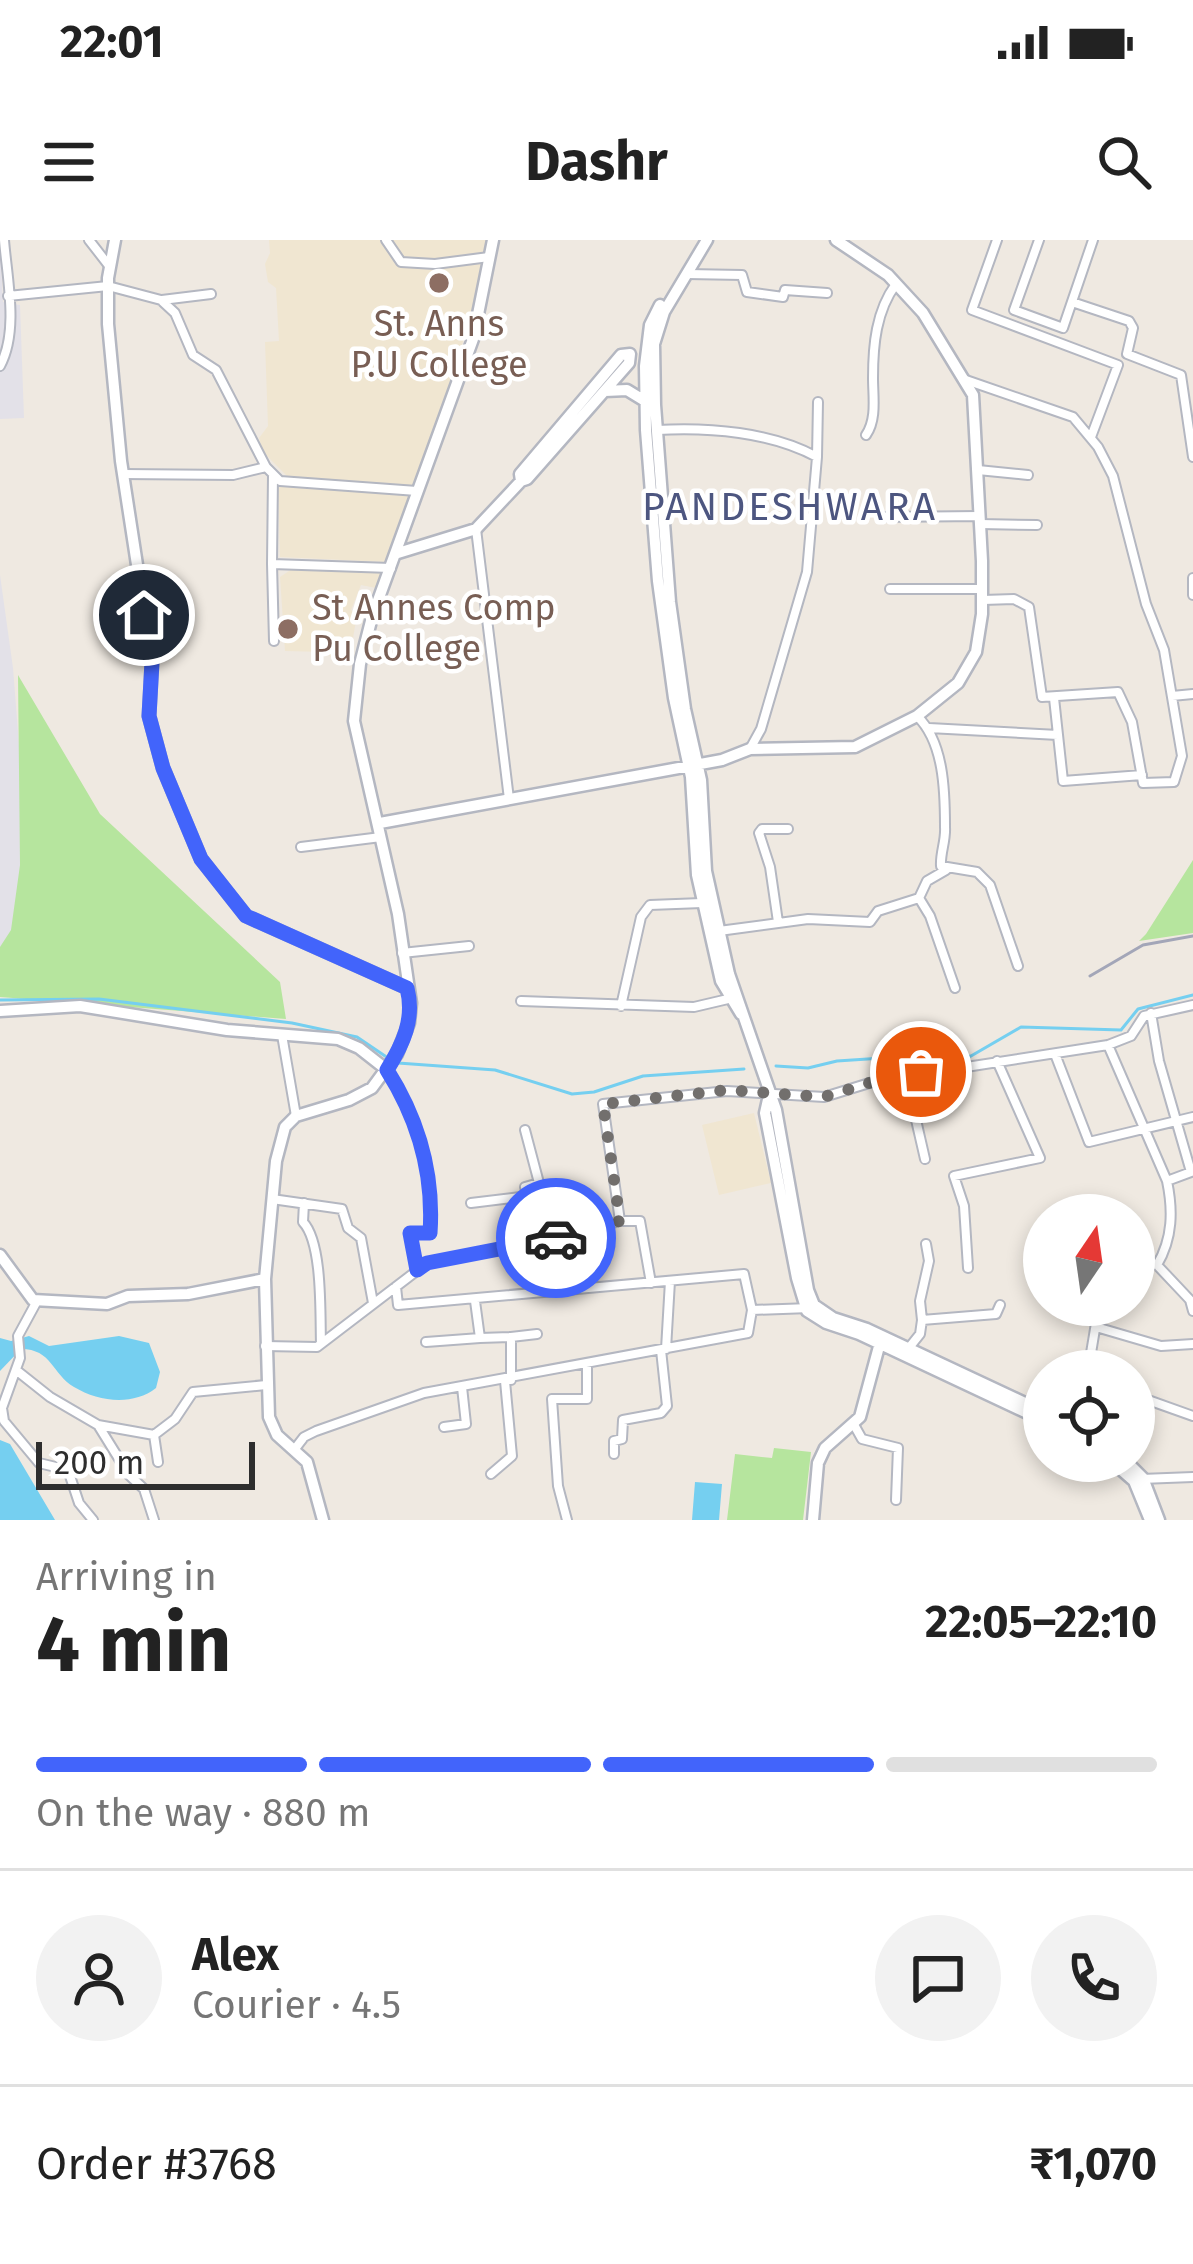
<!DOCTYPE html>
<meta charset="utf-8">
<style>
:root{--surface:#fff;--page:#f2f2f2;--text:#222;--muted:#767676;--line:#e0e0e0;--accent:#4264fb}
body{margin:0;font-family:"Fira Sans",sans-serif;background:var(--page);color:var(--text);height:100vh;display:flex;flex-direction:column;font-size:45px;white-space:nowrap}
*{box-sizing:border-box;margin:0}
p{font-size:39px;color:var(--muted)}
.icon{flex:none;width:66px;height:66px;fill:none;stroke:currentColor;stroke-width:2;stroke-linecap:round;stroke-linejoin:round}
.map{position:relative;height:1280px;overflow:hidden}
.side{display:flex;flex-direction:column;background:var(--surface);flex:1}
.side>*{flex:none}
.needle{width:78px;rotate:13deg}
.buttons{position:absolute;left:1023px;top:954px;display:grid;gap:24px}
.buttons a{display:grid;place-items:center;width:132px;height:132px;border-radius:50%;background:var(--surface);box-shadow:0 6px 18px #0003;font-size:60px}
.scale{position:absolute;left:36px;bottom:30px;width:219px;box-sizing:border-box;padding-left:12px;border:6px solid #2e2e2e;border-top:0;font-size:33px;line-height:42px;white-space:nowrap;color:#2e2e2e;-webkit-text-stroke:9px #fff;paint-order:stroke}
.pin{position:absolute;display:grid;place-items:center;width:102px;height:102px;color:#fff;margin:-51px;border:6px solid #fff;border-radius:50%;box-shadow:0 3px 12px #0007}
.courier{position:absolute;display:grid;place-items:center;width:120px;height:120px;margin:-60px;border:9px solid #4264fb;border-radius:50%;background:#fff;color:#222;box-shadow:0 3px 15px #0007}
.head em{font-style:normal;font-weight:700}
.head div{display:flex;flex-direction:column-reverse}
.head{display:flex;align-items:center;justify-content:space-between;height:204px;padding:0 36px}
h1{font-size:78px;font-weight:700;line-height:90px}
.bar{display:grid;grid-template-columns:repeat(4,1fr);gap:18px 12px;align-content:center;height:144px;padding:0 36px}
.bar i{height:15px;border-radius:9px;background:var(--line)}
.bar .active{background:var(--accent)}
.bar p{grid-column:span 4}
.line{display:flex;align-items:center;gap:30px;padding:0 36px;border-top:3px solid var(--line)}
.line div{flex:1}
.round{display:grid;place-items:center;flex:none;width:126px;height:126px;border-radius:63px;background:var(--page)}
.status{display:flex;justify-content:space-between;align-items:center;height:84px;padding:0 60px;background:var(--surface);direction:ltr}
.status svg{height:33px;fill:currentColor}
header{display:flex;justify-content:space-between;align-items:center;height:156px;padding:0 36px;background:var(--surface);font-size:54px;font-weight:700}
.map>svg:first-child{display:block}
.industrial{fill:#e3e1e8}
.education{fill:#f0e6d1}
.green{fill:#b6e59e}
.water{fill:#75cff0}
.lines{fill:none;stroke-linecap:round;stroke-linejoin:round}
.stream{stroke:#75cff0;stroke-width:3}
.street-casing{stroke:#b4b7c1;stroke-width:12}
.secondary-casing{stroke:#b4b7c1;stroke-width:15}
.street{stroke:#fff;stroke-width:8}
.secondary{stroke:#fff;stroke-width:10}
.rail{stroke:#a3a6b8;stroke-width:3}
.done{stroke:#726f6d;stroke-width:12;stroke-dasharray:0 21.6}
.route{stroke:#4264fb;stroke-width:15}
.education-dot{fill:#8d6e63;stroke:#fff;stroke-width:4.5}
.labels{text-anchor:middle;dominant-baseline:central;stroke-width:9;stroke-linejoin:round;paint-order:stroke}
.education-label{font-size:36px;fill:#785e54;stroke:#fff}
.neighbourhood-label{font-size:39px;letter-spacing:3px;fill:#4d5680;stroke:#fff}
</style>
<div class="status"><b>22:01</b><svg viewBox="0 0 49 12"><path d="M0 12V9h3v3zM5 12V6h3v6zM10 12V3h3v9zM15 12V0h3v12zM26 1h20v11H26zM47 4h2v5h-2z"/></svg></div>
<header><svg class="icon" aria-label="menu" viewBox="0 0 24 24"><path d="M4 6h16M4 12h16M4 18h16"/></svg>Dashr<svg class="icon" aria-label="search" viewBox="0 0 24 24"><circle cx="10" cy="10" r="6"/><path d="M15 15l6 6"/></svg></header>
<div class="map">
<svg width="1193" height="1280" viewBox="0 0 1193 1280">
<rect width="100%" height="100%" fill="#efe9e1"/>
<!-- industrial -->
<path class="industrial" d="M0 0 3 62 20 65 24 178 0 179Z
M0 335 13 428 25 582 23 676 0 715Z"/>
<!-- education -->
<path class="education" d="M269 0H488L482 38 419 248 291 240 263 212 259 198 268 186 265 102 279 101 276 48 268 42 265 24 270 13Z
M278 246 412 256 386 322 280 317Z
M292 329 383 331 376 348 361 345 351 370 357 375 353 398 332 397 331 417 326 412 285 411 280 337Z
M754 873 771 943 719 955 702 885Z"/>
<!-- green -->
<path class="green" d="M18 435 100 574 280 742 286 779 0 757V707L11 690 20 625Z
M1193 620V693L1139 701 1146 694Z
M774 1208 811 1212 803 1280H727L735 1214 772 1218Z"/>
<!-- water -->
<path class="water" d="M29 1096 49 1106 119 1096 149 1103 160 1132 156 1148C133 1166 99 1162 74 1147 52 1134 52 1109 21 1109L0 1131V1098L11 1101Z
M0 1200 10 1204 55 1280H0Z
M695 1242 722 1244 719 1280H692Z"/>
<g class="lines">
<!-- stream -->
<path class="stream" d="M0 760 99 759 292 783 357 797 388 818
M398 823 495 830 572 854 594 852 643 836 744 829
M776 826 808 828 837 821 898 817 935 826 971 816 1021 787 1121 790 1138 769 1193 755"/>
<defs>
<path id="street" d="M89 0 110 27
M386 0 401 22 435 24 489 17
M997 0 972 70 1118 125 1091 197
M1039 0 1014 70 1063 88 1093 0
M687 34 742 35 747 52 783 57 785 50 827 53
M8 56 108 46 161 60 175 73 193 115 216 130 266 227 280 241 417 251
M162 60 211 54
M1072 62 1129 81 1133 88 1127 114 1181 135 1193 217
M0 126C19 91 7 38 4 0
M963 139 1073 177 1098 207 1113 236 1146 364 1164 410 1182 516 1174 542 1143 543 1132 482 1118 452 1042 457 1029 367 1014 359 983 360
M657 190C709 187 771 192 817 217L807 332 761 489 750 509
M866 195C877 179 873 157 873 138 873 105 876 71 896 44
M817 217 818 162
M978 230 1028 235
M123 234 233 235 266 227
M881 277 980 276
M980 284 1037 285
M476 289 509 559
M272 324 273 235
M1193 338V355
M890 349H982
M274 401 272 324 391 328
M1172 456 1193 454
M1054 458 1063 541 1142 535
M917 476C944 502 945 551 945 587 946 601 940 613 941 626L977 632 990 645 1018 726
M929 488 1058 495
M301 607 381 597
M919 658 930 676 955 748
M778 682 770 627 759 593 762 589H788
M719 691 808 679 870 682 878 671 919 658 927 641 946 630
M402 713 469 706
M521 761 694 767 728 759
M621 766 641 677 650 665 702 663
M1151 773 1159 821 1191 932 1167 941
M282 795 296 876
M1108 805 1167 941C1173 970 1173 998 1157 1025L1134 1022
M1055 814 1089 902 1193 877
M387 830C418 879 433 935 430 993H410L417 1031
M905 832 925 919
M525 890 539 943 525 947 540 1002
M272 959 342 969 348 988 361 998 373 1063
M304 963 303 982C323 1003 320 1075 321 1104
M471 963 528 956
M620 981H640L651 1043
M1157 1025 1190 1060 1193 1071
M968 1028 964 966 954 936 1040 918 997 821
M396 1047 398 1065 744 1034 752 1070
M37 1061 18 1096 20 1118 2 1168 4 1181 39 1223 68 1230 79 1263 93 1280
M475 1061 480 1098 511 1097V1140
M922 1080 996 1074 1000 1065
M1096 1087 1161 1106 1193 1104
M511 1097 537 1094
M426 1102 480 1098
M265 1106 317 1107 427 1023 540 1002 620 981 603 864 727 851 824 857 905 832H934L1108 805 1131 796 1144 776 1193 765
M666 1109 670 1041
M908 1109 920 1094 922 1080 920 1061 929 1021 926 1004
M16 1130 50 1157 98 1185 129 1235 144 1249 154 1280
M1088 1131 1099 1065
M1134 1155 1193 1176
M853 1183 862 1199 898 1208 896 1260
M98 1185 154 1195 175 1179 193 1152 266 1145
M444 1187 466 1184 462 1147
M154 1195 158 1222
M294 1210 304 1197 316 1191 424 1153 748 1093 752 1070 810 1068
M614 1214V1201L622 1199 623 1180 661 1173 667 1166 661 1110
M491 1234 512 1216 505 1141
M1141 1239 1193 1237
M567 1280 558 1246 552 1159H587V1125"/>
<path id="secondary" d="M115 0 108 38V84L121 221 152 422 149 476 163 528 201 619 246 676 407 748
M707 0 664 72 654 104 655 165 670 362 685 469 701 540 706 631 729 734 776 870 808 1050 814 1065 833 1078 867 1089 1044 1172
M660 65 650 85 645 126 646 190 658 341 674 458 691 537 697 635 721 741 741 774
M630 114 629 123 527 239 521 241 520 234 621 115Z
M605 151 627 150 645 161
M398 313 476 289 521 241
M380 583 722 520 750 509 855 507 917 476 958 443 976 412 982 374V321L973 155 923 73 888 35 836 0
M0 771 80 766 227 790 338 799 359 808 387 830
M769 855 765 873 797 1038 807 1071 826 1083 859 1094 1044 1181
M0 1015 33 1060 107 1064 128 1056 188 1054 265 1039
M1111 1221 1134 1241 1150 1280
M1126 1221 1143 1238 1159 1280
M323 1280 307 1222 277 1195 269 1177 265 1039 276 921 285 887 296 876 349 860 372 848 397 814 409 783 411 763 398 674 354 481 360 424 372 377 473 99 493 0
M813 1280 818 1223 825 1208 860 1177 881 1099"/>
</defs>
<!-- street casing -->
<use href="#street" class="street-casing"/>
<!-- secondary casing -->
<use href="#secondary" class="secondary-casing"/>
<!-- street -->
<use href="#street" class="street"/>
<!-- secondary -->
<use href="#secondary" class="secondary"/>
<!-- rail -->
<path class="rail" d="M1090 736 1143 705 1193 696"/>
</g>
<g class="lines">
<!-- done -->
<path class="done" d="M556 998 620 981 603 864 727 850 824 857 905 832H921"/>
<!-- route -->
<path class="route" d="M144 375 152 422 149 476 163 528 201 619 246 676 407 748C415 779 403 804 387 830 418 879 434 935 430 993H410L417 1030 427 1023 556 998"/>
</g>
<!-- markers -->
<g class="education-dot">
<circle cx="439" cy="43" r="12"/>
<circle cx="288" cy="389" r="12"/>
</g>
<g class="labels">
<!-- education labels -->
<g class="education-label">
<text x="439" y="84">St. Anns<tspan x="439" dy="41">P.U College</tspan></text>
<text x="312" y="368" text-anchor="start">St Annes Comp<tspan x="312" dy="41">Pu College</tspan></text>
</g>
<!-- neighbourhood labels -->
<g class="neighbourhood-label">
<text x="790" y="267">PANDESHWARA</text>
</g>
</g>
</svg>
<div class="buttons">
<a><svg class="needle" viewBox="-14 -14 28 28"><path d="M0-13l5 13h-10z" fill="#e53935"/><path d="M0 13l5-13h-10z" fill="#767676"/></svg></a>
<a><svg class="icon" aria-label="locate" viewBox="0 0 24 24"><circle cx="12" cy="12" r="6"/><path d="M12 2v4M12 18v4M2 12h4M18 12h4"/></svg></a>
</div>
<div class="scale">200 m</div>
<div class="pin" style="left:921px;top:832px;background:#ea580c"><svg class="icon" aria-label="bag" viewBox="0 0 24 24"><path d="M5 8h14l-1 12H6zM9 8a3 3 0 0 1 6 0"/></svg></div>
<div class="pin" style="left:144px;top:375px;background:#1f2937"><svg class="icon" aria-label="home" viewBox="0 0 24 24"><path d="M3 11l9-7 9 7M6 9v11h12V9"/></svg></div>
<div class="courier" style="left:556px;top:998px"><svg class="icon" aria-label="car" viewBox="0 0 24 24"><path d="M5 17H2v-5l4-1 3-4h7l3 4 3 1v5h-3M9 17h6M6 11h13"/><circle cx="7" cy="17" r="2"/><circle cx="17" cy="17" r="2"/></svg></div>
</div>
<section class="side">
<div class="head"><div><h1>4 min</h1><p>Arriving in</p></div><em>22:05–22:10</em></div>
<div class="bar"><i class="active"></i><i class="active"></i><i class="active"></i><i></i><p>On the way · 880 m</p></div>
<div class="line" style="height:216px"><a class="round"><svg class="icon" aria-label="person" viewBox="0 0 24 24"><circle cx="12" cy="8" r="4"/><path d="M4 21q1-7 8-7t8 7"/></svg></a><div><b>Alex</b><p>Courier · 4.5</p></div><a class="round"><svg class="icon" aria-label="chat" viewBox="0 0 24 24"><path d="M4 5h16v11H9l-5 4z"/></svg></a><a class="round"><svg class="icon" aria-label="phone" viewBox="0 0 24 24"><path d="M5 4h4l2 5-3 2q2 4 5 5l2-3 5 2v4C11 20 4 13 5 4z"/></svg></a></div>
<div class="line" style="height:156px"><div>Order #3768</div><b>₹1,070</b></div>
</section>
